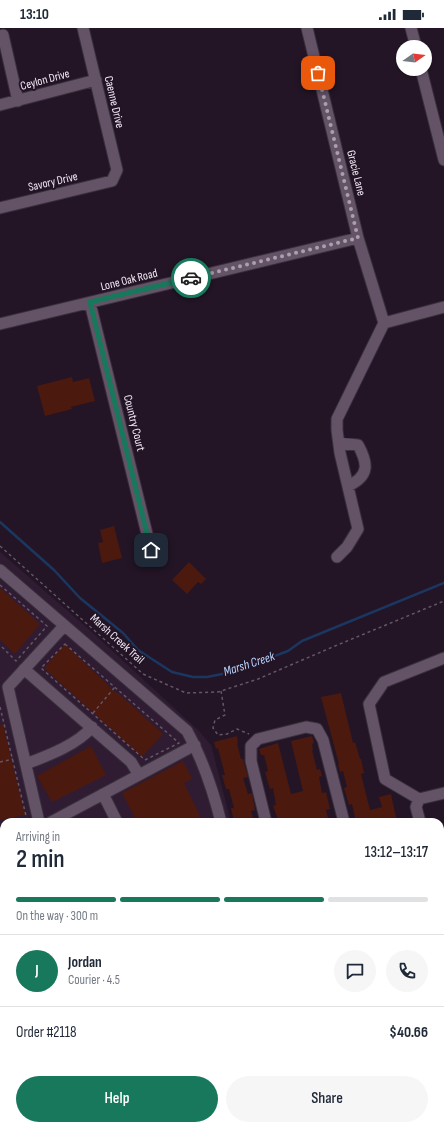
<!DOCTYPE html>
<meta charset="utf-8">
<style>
:root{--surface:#fff;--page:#f6f6f7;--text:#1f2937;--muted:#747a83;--line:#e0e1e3;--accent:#18785c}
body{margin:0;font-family:"Sofia Sans Condensed",sans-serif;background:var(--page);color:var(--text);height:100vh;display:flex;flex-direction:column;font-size:15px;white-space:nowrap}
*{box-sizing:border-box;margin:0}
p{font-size:13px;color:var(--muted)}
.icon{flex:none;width:22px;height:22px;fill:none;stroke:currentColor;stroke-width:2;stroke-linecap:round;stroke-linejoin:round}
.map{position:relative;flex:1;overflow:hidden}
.details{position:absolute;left:0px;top:790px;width:444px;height:312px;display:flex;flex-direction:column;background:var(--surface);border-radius:12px 12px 0 0;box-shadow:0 1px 3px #0004}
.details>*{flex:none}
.needle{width:26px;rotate:76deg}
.tools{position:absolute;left:396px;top:12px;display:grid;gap:8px}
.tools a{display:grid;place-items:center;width:36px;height:36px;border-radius:50%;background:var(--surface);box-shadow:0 1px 3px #0004;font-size:20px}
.pin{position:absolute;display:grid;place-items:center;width:34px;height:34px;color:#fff;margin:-17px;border-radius:8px;box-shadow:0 2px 6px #0006}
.courier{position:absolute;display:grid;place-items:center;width:40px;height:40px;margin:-20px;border:3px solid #18785c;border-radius:50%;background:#fff;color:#222;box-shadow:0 1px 5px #0007}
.headline em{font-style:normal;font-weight:600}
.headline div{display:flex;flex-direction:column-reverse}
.headline{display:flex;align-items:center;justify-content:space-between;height:68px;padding:0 16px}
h1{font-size:26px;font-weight:600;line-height:30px}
.bar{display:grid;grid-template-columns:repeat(4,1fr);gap:6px 4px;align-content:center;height:48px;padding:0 16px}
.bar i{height:5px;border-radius:3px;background:var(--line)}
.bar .selected{background:var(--accent)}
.bar p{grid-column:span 4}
.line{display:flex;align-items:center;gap:10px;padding:0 16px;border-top:1px solid var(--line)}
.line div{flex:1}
.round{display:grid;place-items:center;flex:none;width:42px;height:42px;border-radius:21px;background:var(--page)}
.primary-button{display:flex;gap:8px;margin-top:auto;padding:8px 16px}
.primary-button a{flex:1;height:46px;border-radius:24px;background:var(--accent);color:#fff;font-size:16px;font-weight:600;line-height:46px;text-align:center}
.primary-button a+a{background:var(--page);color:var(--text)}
.status{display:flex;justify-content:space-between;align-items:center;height:28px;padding:0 20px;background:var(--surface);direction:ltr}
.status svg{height:11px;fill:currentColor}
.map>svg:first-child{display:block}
.built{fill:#2f1c33}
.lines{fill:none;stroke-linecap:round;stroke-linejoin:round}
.stream{stroke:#1b3760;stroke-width:2.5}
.building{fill:#4c190e}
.minor-casing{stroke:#3a303d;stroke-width:13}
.major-casing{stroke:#3a303d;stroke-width:14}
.path{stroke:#635666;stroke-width:1.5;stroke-dasharray:3 3;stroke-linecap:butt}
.minor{stroke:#645367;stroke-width:11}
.major{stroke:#a76e76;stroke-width:12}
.done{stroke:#ab9fad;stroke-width:4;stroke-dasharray:0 7.2}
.route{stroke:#18785c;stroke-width:5}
.labels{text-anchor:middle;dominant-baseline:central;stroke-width:4;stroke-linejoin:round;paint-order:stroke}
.street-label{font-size:12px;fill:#f4eaf6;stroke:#231526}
.water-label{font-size:13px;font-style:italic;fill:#b8d4fe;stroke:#231526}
</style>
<div class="status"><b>13:10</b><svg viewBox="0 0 49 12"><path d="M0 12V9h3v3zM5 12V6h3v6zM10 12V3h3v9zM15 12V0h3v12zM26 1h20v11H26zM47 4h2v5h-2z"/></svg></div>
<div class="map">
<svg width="444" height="1102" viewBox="0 0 444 1102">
<rect width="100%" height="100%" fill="#231526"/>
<!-- built -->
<path class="built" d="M0 524 94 606 198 702 211 717 231 794H4V1003L0 1004Z
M30 1098H124L107 1102H30Z"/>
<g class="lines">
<!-- stream -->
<path class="stream" d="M0 494 54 542 80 570 123 605 138 622 172 644 193 649H207L232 644 288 623 302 613 444 555"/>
</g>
<!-- building -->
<path class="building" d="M72 349 73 354 89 350 95 373 71 379 72 381 45 388 37 358Z
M114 498 122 530 102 535 98 515 103 514 100 502Z
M189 534 206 551 201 556 198 554 187 566 172 552Z
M0 560 40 596 15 626 0 612Z
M65 616 116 665 117 664 163 706 142 729 44 640Z
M341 665 353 715 355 714 360 731H361L364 745 361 746 370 782 382 779 379 769 391 766 397 794H356L352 776 349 777 344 760 347 759 343 743 340 744 338 736H339L321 669Z
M3 696 25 787 0 792V697Z
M237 708 238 715H237L241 731H243L248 749 243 750 248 766 252 765 255 782 251 783 254 794H234L231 780H234L229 761H226L222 747H225L218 720 216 721 214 714Z
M312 708 314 715 312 716 313 722H312L317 742 320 741 322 748 319 749 322 765 326 764 330 781 326 782 329 794H279L273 778 276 777 273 760 270 761 265 744 268 743 264 727H261L259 721 278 715 291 766 303 763 291 713Z
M91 718 106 747 52 774 37 748Z
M183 733 192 751 184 755 203 794H137L122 765Z"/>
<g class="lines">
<defs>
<path id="minor" d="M307 0 358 210 384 295
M411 0 416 19
M3 7 18 73
M421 41 444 132
M0 77 96 52
M0 180 112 153 117 142 83 0
M90 275 151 522
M384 295 444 279
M0 296 358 210
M339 415 358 417C368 435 370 448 348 458
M337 529 347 519 358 501 340 425 337 402V391L384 295
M0 542 187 703C203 732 213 762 221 794
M444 630 384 654 369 676 385 751 419 771 444 765
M24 641 131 734 139 747
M26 736C47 728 77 717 92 699
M103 766 117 794
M419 771 416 779 420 794
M39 794 8 659 64 598
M51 794 195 717
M266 794 251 733V718L258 711 306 699 317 701 323 712 344 794
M0 821 4 818
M0 909 4 925
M440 921 444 930
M1 941 4 953
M440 958 444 974
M0 1027 4 1044
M0 1089 3 1102
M17 1098 18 1102
M43 1098 44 1102
M234 1098 235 1102
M312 1098 313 1102
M390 1098 391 1102
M74 1102 91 1098"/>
<path id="major" d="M440 910 444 909
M0 1006H4
M0 1021 4 1020"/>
</defs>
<!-- minor casing -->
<use href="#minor" class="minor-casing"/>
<!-- major casing -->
<use href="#major" class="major-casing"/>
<!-- path -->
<path class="path" d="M0 518 143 646 186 665 218 664 258 651 335 618 444 573
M0 557 47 598 16 633 0 617
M65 616 179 715 145 732 41 640Z
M221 663 225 687 215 692 213 700 218 707 227 706 237 701 249 706
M0 679 27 792 24 794
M93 685 115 659
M0 734 13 731
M0 806 4 804"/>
<!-- minor -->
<use href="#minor" class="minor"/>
<!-- major -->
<use href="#major" class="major"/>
</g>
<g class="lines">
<!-- done -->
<path class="done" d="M191 250 358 210 318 45"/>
<!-- route -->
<path class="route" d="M151 522 90 274 191 250"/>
</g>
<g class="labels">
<!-- street labels -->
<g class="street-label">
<text transform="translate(45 52) rotate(-15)">Ceylon Drive</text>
<text transform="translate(114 74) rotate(77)">Caenne Drive</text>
<text transform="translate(356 145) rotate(76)">Gracie Lane</text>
<text transform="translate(53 154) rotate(-13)">Savory Drive</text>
<text transform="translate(129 252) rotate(-14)">Lone Oak Road</text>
<text transform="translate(134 395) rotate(76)">Country Court</text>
<text transform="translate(117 611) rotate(42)">Marsh Creek Trail</text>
</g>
<!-- water labels -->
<g class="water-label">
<text transform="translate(249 636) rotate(-18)">Marsh Creek</text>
</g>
</g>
</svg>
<div class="tools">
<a><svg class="needle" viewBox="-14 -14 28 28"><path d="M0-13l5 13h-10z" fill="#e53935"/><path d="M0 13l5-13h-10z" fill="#747a83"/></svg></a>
</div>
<div class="pin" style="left:318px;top:45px;background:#ea580c"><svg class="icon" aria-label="bag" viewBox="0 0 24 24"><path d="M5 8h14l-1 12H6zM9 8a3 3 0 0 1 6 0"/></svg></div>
<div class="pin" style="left:151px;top:522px;background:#1f2937"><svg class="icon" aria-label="home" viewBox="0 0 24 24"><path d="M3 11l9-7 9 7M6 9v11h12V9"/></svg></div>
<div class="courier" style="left:191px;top:250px"><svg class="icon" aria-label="car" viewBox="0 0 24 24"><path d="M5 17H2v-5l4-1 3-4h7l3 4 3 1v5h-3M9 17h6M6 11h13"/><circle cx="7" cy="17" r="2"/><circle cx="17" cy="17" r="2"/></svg></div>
<section class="details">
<div class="headline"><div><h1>2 min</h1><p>Arriving in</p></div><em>13:12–13:17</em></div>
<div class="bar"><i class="selected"></i><i class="selected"></i><i class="selected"></i><i></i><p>On the way · 300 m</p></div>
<div class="line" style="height:72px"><b class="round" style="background:var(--accent);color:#fff">J</b><div><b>Jordan</b><p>Courier · 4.5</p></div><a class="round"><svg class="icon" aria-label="chat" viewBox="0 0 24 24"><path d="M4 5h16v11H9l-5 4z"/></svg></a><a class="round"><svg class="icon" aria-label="phone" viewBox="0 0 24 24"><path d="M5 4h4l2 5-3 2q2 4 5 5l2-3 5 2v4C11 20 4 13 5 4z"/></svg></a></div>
<div class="line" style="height:52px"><div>Order #2118</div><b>$40.66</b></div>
<div class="primary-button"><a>Help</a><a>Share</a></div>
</section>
</div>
